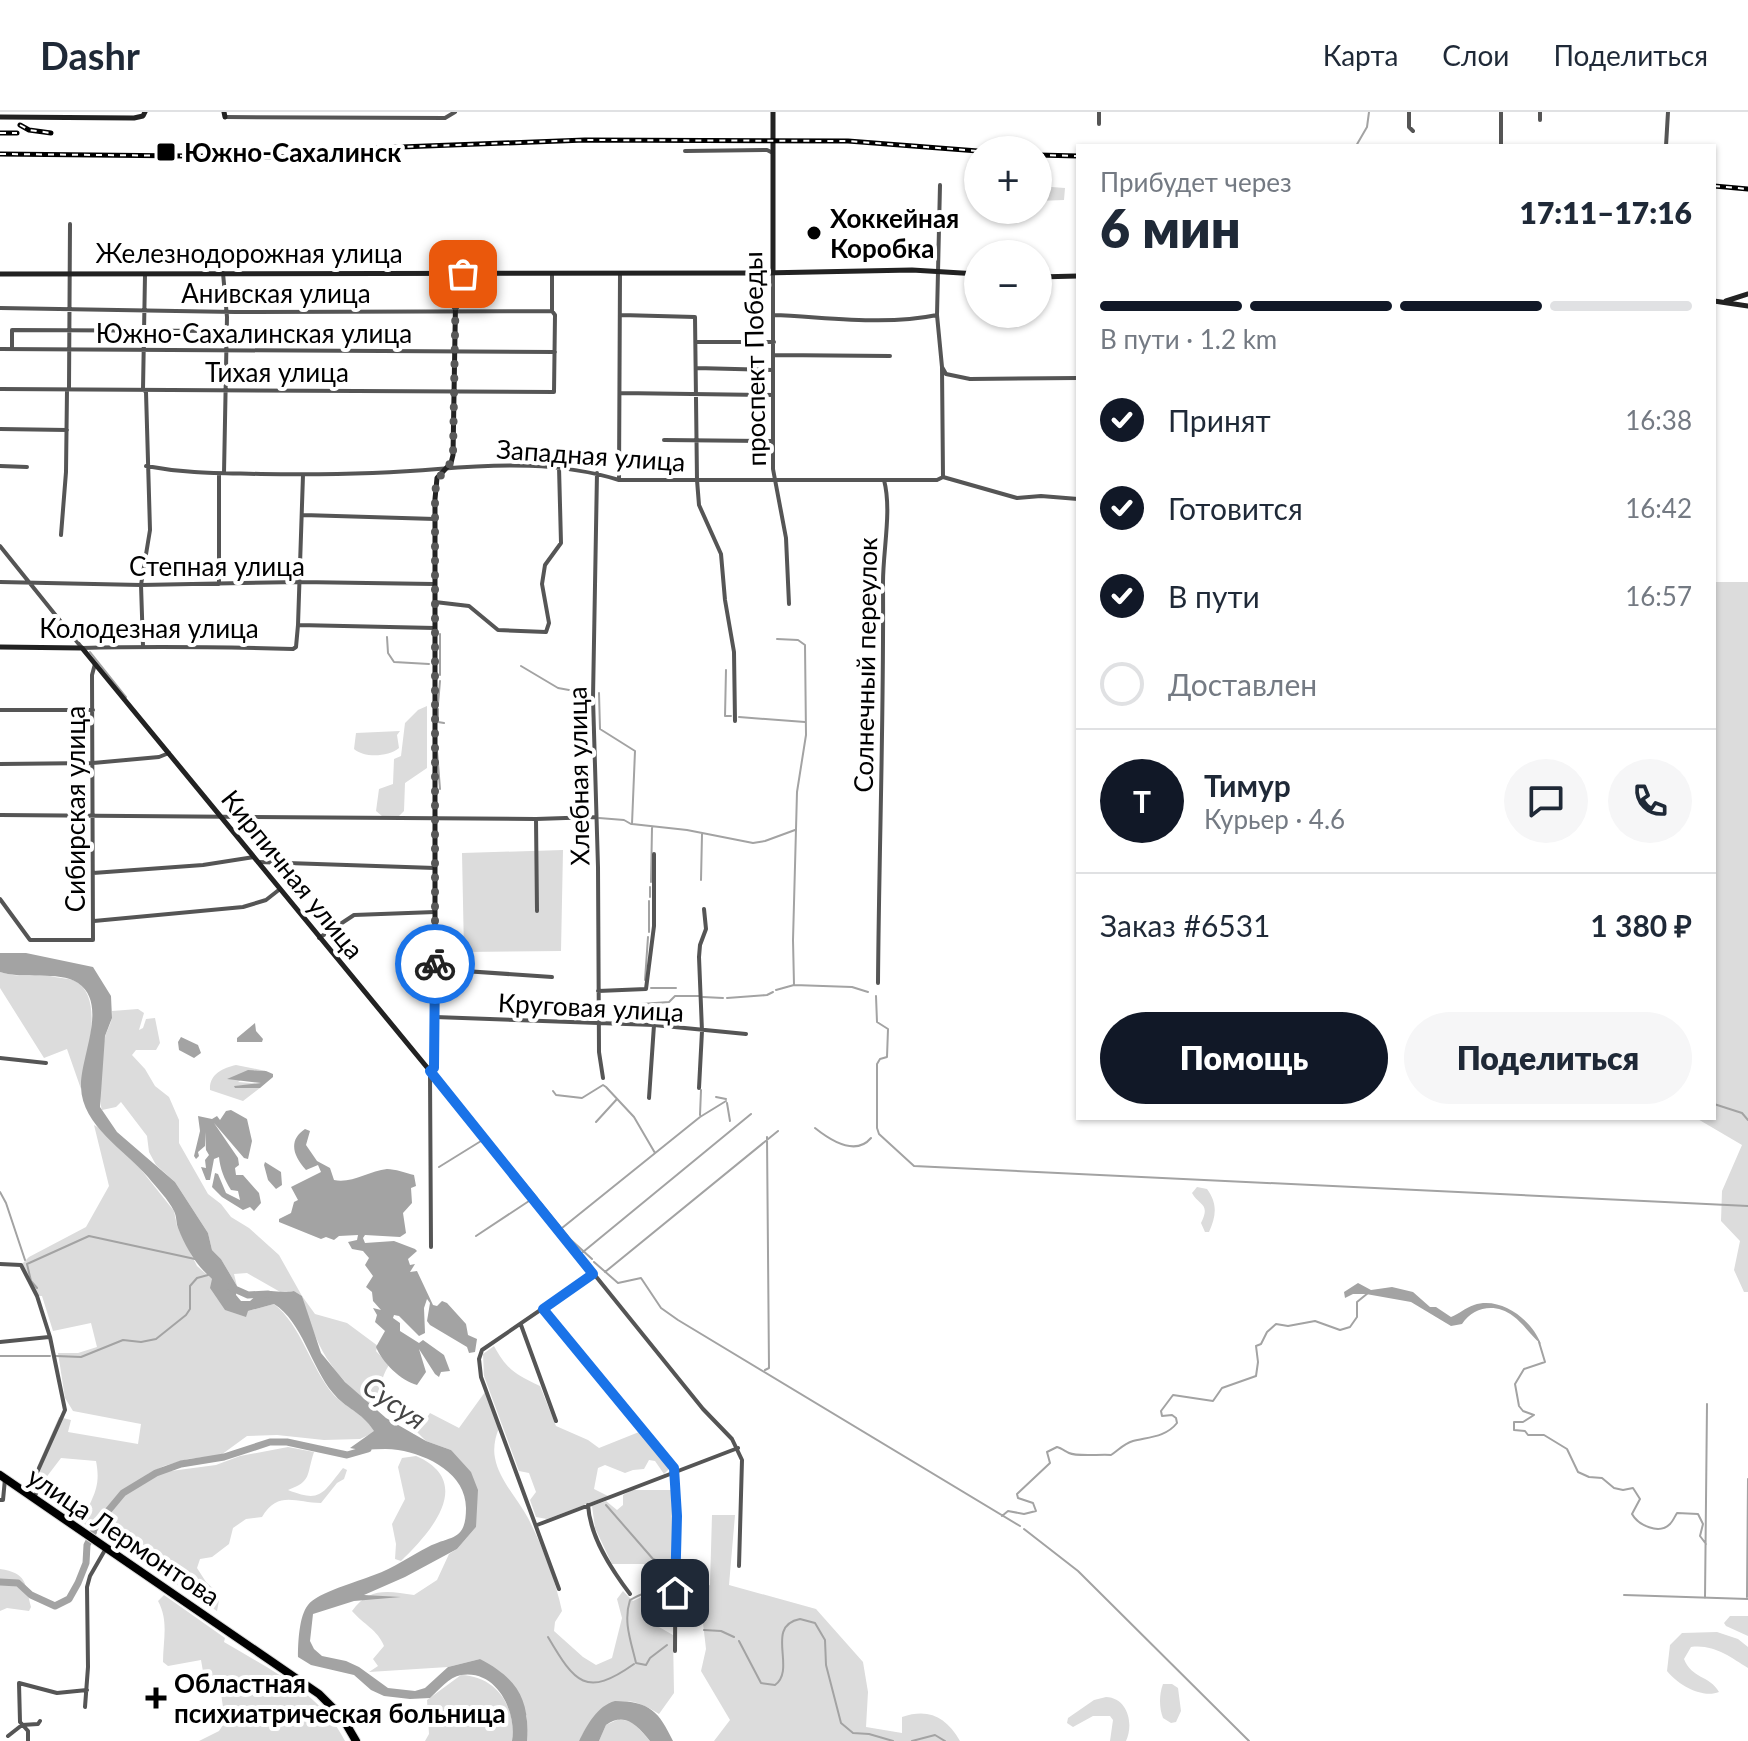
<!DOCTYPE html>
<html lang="ru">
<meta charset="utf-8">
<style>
:root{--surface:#fff;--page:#f6f6f7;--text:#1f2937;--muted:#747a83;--line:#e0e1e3;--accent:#111827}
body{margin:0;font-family:Lato,sans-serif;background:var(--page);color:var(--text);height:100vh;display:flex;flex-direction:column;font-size:30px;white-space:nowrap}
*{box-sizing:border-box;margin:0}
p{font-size:26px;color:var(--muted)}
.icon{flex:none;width:44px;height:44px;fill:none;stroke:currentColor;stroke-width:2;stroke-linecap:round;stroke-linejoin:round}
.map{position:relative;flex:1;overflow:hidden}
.details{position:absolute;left:1076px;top:32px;width:640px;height:976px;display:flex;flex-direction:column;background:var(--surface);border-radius:0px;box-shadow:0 2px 6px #0004}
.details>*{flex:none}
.buttons{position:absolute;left:964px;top:24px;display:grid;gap:16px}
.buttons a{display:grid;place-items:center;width:88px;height:88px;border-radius:50%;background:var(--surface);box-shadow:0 2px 6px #0004;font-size:40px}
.pin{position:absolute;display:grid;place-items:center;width:68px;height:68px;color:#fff;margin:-34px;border-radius:16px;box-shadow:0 4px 12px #0006}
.courier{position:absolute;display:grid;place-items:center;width:80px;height:80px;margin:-40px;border:6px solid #1a73e8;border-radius:50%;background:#fff;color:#222;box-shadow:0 2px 10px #0007}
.summary em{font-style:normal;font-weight:800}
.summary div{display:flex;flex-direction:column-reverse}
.summary{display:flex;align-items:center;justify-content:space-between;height:136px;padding:0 24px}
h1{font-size:52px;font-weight:800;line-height:60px}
.bar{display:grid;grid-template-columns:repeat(4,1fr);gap:12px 8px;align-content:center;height:96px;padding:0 24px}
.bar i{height:10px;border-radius:6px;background:var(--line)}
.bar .on{background:var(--accent)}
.bar p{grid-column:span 4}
.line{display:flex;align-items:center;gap:20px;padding:0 24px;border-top:2px solid var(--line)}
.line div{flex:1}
.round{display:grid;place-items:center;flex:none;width:84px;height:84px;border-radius:42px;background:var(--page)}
ol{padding:0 24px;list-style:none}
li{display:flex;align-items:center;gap:24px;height:88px}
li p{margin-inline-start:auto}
li .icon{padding:8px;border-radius:50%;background:var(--accent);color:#fff;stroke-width:4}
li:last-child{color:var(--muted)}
li i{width:44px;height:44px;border:4px solid var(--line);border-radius:50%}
.action{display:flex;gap:16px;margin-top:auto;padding:16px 24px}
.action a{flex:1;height:92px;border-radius:48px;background:var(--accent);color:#fff;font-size:32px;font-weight:800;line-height:92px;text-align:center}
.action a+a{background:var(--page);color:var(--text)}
header{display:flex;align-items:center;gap:48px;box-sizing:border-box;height:112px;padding:0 40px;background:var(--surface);border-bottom:2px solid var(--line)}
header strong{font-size:38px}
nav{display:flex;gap:44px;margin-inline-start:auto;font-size:28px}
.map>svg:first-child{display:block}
.green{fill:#dcdcdc}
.water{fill:#a3a3a3}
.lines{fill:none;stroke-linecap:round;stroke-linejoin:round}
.stream{stroke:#a3a3a3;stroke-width:2}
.river{stroke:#a3a3a3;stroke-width:7}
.highway-casing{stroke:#dbdbdb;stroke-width:10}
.street{stroke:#555;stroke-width:4}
.secondary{stroke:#222;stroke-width:5}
.highway{stroke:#000;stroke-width:8}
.rail-casing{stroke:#000;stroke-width:5}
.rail{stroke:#fff;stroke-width:2;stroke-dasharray:6;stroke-linecap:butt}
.done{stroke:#595959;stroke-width:8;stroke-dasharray:0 14.4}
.route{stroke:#1a73e8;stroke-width:10}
.poi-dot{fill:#000;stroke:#fff;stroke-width:3}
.labels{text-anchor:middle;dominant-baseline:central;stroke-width:8;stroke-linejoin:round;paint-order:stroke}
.poi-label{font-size:26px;font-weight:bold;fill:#000;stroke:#fff;text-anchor:start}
.street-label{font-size:26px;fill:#000;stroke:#fff}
.water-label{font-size:28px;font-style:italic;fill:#444;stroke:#fff}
</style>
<header>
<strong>Dashr</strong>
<nav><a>Карта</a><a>Слои</a><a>Поделиться</a></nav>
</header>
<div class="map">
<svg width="1748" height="1629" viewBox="0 0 1748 1629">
<rect width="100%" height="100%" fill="#fff"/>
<!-- green -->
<path class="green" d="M1038 74 1065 76 1064 88 1038 89Z
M1714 470H1748V1180H1744L1734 1158 1740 1129 1721 1109 1722 1079 1742 1033 1696 1006H1714Z
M427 594V656L405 671 404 699 399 704H382L376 699 379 677 393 672 394 647 401 644 405 611 418 598Z
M400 619 397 623 399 636C388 645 364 646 354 637L356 621Z
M563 738 561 839 464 840 462 741Z
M0 860C17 866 33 862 50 864 58 866 69 866 75 869 106 885 85 950 81 977L67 937 44 946 0 876Z
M138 897 144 901 139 918 143 916 146 907 155 906 160 931 156 938H136L132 943 145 957 155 974 169 985 179 1008V1031L208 1082 221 1092 231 1105 249 1116 279 1143 302 1184 315 1202 347 1211 378 1234 376 1239 389 1253C380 1266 381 1280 373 1295 330 1260 316 1236 302 1184L294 1179 282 1181 247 1161 234 1162 237 1174 221 1147 212 1138 208 1121 175 1070 156 1053 149 1040 147 1024 121 990 116 995 102 998C98 986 101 938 105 925 108 915 113 910 112 899Z
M236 953 266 959 255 958 238 970 261 972 235 974 236 976H260L243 989 210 978C209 962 223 956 236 953Z
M94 1013 104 1019 135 1050 174 1099 177 1114 197 1154 212 1167 217 1186 248 1199 274 1192C301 1213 311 1256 333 1282 347 1297 360 1298 375 1320L360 1327 324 1328 277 1323 247 1324 221 1343 188 1347 164 1354 148 1362 216 1353 240 1344 288 1335 314 1340C306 1364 312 1369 288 1378 321 1391 322 1382 343 1356L347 1358 344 1367 337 1371 321 1391C296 1391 278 1378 262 1405L246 1407 233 1416 229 1432 212 1445 200 1447 197 1456 206 1470 220 1483 217 1499 83 1411C90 1385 102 1379 96 1349L61 1346 45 1367 37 1355 59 1305 71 1308 68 1320 138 1332 141 1312 73 1299 65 1286 58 1241H78L97 1235 91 1211 53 1219 42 1184H37L21 1153 29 1145 86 1115 109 1074Z
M1197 1075 1207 1077C1218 1092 1216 1104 1209 1120H1205L1201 1111C1211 1091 1199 1094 1192 1081Z
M494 1234C507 1258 516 1263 540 1274L556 1314 588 1328 599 1336 639 1320 671 1355 664 1362 655 1349 649 1348 644 1357 633 1358 625 1361 605 1353 598 1356 594 1377 608 1384 547 1407 536 1405 530 1388 536 1380 529 1361 519 1359 484 1264 483 1242Z
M485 1280 499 1316C495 1325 493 1337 495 1346 499 1368 518 1387 528 1406 543 1435 555 1467 562 1499L555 1510 554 1519 583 1545 596 1553 612 1546 622 1506 617 1487 623 1479 633 1489 654 1479 644 1452H612L595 1416 592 1394 606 1389 617 1398 623 1393V1383L632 1378H672V1488L655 1490 652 1511 673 1523 674 1581 659 1602C620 1576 599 1591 579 1629H527V1604L480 1547 448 1555 369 1560 378 1554 373 1547 384 1534C378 1518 363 1512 352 1499 369 1475 388 1479 414 1483L437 1468 449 1442 457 1437 476 1415V1398L451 1338 426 1329 417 1320 430 1301 459 1316Z
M416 1344C476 1370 430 1421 401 1449L395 1447 396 1432 392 1412 405 1387 398 1355 402 1346Z
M712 1403H735L729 1473 816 1497 863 1550 868 1580 866 1615 902 1621V1605C929 1596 946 1605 960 1629H714L730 1608 701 1559 706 1537 703 1511 693 1508 686 1498 692 1480 710 1473Z
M0 1457C27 1461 25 1471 31 1495L29 1499 7 1496 0 1499Z
M164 1483 225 1526 224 1530C269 1557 321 1581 345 1629H199L219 1619 225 1610 221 1581 205 1571 201 1548 168 1554 163 1550C163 1528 169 1509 158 1489Z
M1730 1504H1748V1524L1726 1514 1724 1511Z
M1717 1520 1738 1527 1748 1535V1556C1730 1545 1714 1532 1691 1535L1684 1547C1692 1567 1709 1563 1719 1580 1702 1587 1677 1572 1667 1559L1670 1533 1682 1521Z
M461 1563C496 1564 517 1595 512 1629H425L429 1622 427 1588Z
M1163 1572H1172L1178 1576 1181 1599 1176 1610 1171 1611 1163 1606C1159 1596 1159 1582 1163 1572Z
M1106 1585C1128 1586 1134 1612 1126 1629H1110L1113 1608 1110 1604H1093L1073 1615 1067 1611 1068 1606 1094 1588Z
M619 1607 633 1610 650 1629H599L606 1613Z"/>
<!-- water -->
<path class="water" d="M0 841H26L93 855 111 884 112 906 105 924 100 995 117 1020 175 1070 208 1121 212 1138 221 1147 237 1174 236 1183 241 1189H250C270 1172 273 1183 294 1179L302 1184 321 1241 345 1270 386 1306 426 1329 451 1338 471 1360 478 1378 476 1415 457 1437 405 1465 364 1483 401 1485 354 1489 313 1502 310 1529 314 1537 322 1544 346 1549 359 1555 388 1576 415 1579 425 1576 448 1555 480 1547C516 1566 530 1586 527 1629H512C517 1600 497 1557 461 1563 449 1565 439 1578 430 1586L410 1587 384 1584 371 1578 354 1563 311 1553 298 1545C298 1531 299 1504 308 1493 318 1480 357 1470 374 1463 394 1456 410 1444 428 1435 451 1423 466 1430 466 1396 466 1362 429 1343 398 1338 382 1335 366 1340 350 1336L374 1319C361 1299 346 1297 333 1281 311 1255 302 1209 274 1192L248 1199 246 1205 225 1198 210 1176 212 1167C196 1153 186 1136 178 1116 176 1111 177 1105 174 1099 168 1087 157 1076 148 1065 125 1038 82 1014 81 975 80 945 109 892 78 871 58 858 23 868 0 860Z
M255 911 256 919 263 927 262 930H237V926Z
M181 925 198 933 201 941 194 946 179 938 178 930Z
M248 958 266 959 273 962V965L260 976H235L234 974 261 971 227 967Z
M231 998 247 1007 252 1029 248 1047 244 1046 214 1011 238 1046 239 1053 235 1056 236 1063H243L259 1081 261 1091 254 1099 250 1095 243 1098 222 1085 212 1075 215 1061 218 1062 226 1081 240 1088 238 1079 231 1078C224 1067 220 1056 219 1045L214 1047 210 1068H206L201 1055 206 1056 205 1048 209 1043 206 1038 205 1020V1034L198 1040 199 1044 196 1047 194 1044 200 1019 198 1004 212 1007 217 1004 220 1008 226 999Z
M305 1017 310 1019 306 1033 317 1049 330 1056 334 1068C351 1072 369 1059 387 1057 395 1057 406 1061 414 1063L416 1074 411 1076 412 1091 403 1101 406 1121 400 1125 365 1123 363 1126 365 1131 394 1129 415 1137 417 1139 408 1147 410 1153 415 1152 410 1160 417 1159 433 1193 437 1194 442 1189 447 1191 466 1212 468 1223 477 1227 475 1240 469 1241 467 1235 430 1213 427 1209 430 1191 427 1187 424 1196 425 1221 419 1224 399 1204 394 1203 393 1206 400 1211V1219L419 1231 423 1228 444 1243 450 1259 441 1260 439 1265 435 1262 419 1237 426 1260 417 1273C401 1269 382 1250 376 1235L385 1219 375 1210 377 1203 373 1196 381 1198 373 1189 372 1180 366 1175 373 1164 365 1153 369 1146 363 1139 352 1137 348 1130 357 1128 358 1123 339 1124 334 1128 326 1125 321 1127 279 1110V1107L291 1101 294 1090 298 1088 291 1075 321 1060 318 1053 306 1058C293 1044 288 1028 305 1017Z
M265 1050 281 1060 282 1073 276 1077 268 1068 264 1053Z
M1358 1171 1371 1178 1392 1175 1413 1180 1430 1195H1436L1451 1205C1459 1202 1465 1196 1474 1193 1501 1184 1532 1208 1541 1232 1531 1224 1524 1212 1513 1204 1496 1191 1474 1194 1462 1212L1451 1214 1411 1190 1366 1182H1353L1345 1186 1344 1180Z
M615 1589C650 1589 659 1600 673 1629H650C638 1614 625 1599 606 1613L599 1629H579C587 1613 597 1594 615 1589Z"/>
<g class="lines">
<!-- stream -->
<path class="stream" d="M1356 34 1367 15 1369 0
M387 525 388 541 394 550 429 552
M777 527 798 528 805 533 806 623 797 680 793 828 794 873 852 875 868 880
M90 540 126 585
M521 554 558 576 580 580
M726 558 725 604H731
M440 563V522
M599 581 600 617 635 639 632 712 687 718 753 731 765 729 795 718
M438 592 440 569
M438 597V610L444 611
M739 605 805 610
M437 639 440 677
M599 706 624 708 631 712
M701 768 702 722
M651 770 652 716
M650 785V775
M649 820V789
M645 868 648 825
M651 876H676
M776 878 794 873
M876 884 877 910 888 917 887 945 880 947 877 952V1016L879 1022 914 1054 1748 1094
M703 885 723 886
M727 886 767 883 773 880
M641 892 669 890 675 884H699
M438 902V896
M438 908V954
M439 965 487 1026
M553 979 556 983 582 986 603 973 606 975 634 1005 655 1041
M716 985 726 987
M727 991 730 1009
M1714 992 1742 1001 1748 1008
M700 1003 701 978
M596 1010 617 987
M815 1016C830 1028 855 1045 871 1026
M489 1028 505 1047
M508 1051 537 1086
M439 1055 481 1029
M0 1080 6 1091 25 1148
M540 1090 570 1127 592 1147
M562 1116 700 1005 726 989
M476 1124 529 1089
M583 1140 751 1002
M594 1150 618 1171 641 1166 661 1196 678 1208 1020 1414
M605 1160 778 1019
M37 1176 31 1169 27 1152 89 1124 195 1147
M1539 1230 1545 1250 1524 1257 1515 1272 1519 1294 1523 1299 1534 1303 1523 1310H1514V1318L1525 1319 1528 1323H1544L1567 1337 1578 1360 1589 1365 1602 1366 1614 1376 1623 1378 1633 1376 1640 1387 1632 1402C1638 1413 1659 1423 1670 1412 1673 1409 1675 1404 1677 1401L1698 1402 1703 1412 1700 1424 1706 1432
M0 1244H50
M56 1244 81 1245 123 1228 141 1230 156 1227 186 1203 190 1197V1174L197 1166 208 1163
M765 1258 769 1256 767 1025
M606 1393 653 1447 666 1452C659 1484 652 1475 630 1488 623 1510 631 1529 636 1551L646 1553 650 1546 667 1533
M1002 1404 1008 1399 1024 1402 1036 1399 1033 1391 1018 1386 1017 1382 1050 1351 1047 1340 1057 1335C1061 1336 1065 1339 1069 1341 1077 1345 1100 1342 1111 1343 1119 1338 1123 1332 1133 1329 1149 1325 1166 1325 1177 1311L1176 1306 1172 1303 1162 1304 1161 1299 1173 1283 1213 1289 1222 1276 1256 1264 1258 1250 1256 1234 1261 1232 1267 1220 1276 1212 1288 1214 1315 1209 1340 1218 1350 1215 1357 1205V1190L1368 1181
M1024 1417 1078 1459 1249 1629
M1624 1483 1748 1487
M1747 1485 1748 1367
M1705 1486 1707 1292
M704 1518 721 1519 734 1525
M548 1525C575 1571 586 1586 634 1552
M739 1529 761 1571 775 1573C797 1557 764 1514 800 1507L815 1511 825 1528 826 1553 841 1611 853 1621 869 1622 893 1629
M912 1629 935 1623 945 1629"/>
<!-- river -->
<path class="river" d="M230 1175 248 1183 268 1182
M0 1470 18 1471 31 1483 55 1494 69 1487 78 1471 86 1451 87 1433 98 1411 123 1381 156 1361 181 1352 224 1345 270 1330H287L347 1343 368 1337"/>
<defs>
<path id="highway" d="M0 1363 319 1582 342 1605 356 1629"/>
</defs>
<!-- highway casing -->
<use href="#highway" class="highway-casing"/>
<!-- street -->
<path class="street" d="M1099 0V12
M1409 0V15L1413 19
M1501 0V34
M1540 0V8
M225 5 445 6 455 0
M1666 34 1668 0
M685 39 767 38 773 41
M940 73 937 203 942 255 946 262 970 267 1078 266
M223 161 227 205 224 361
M773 161V357L786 426 789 492
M0 196 235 200 552 199
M621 203 695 205 697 368 699 393 721 442 725 488 734 540 735 609
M773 203C827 205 885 214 937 203
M696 230H774
M0 237 555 240
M12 237V218L227 219
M774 243 890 244
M696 256 773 258
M942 256 943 365
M0 277 554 280 555 203 552 199V161
M69 277 70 112
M620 281 773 283
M0 317 67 318
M664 328 773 329
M0 354 27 355
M146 354C188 362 220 361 261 362 320 363 380 362 438 357 498 352 561 350 619 368H937L943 365 1017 386 1041 384 1078 387
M597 361 593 586 598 755 599 940 603 966
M219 362V472
M619 367 620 161
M303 403 435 407
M61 423 66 360 67 278
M0 434 82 536C152 534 223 535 293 537L296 535 298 513 303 363
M0 470 141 473 300 470 434 472
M435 490 469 494 498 518 546 520 549 511 542 472 545 453 561 431 559 355
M298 513 435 516
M143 534 141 473 150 418 146 280 143 277 145 163
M0 598H93
M0 652 93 651 159 645 169 641
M0 703 536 707 595 705
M536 707 537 799
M258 750 435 756
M93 761 203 753 254 745
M0 787 30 828H93L92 563 95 552
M94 809 243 795 266 788 280 777
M319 826 354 803 435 800
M435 857 552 865
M878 871C879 738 884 604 883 470 883 438 892 398 884 368
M598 879 646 877 654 814V742
M435 905 654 913 746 922
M0 946 46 951
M430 959 703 1297 732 1327 742 1348 739 1454
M430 962 431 1135
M699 976 702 919 699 845 700 833 706 817 704 797
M649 986 654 913
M0 1152 21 1153 37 1184 50 1225 65 1298 35 1365 38 1377 34 1386
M543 1197 676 1361 675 1539
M521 1213 556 1309
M0 1230 49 1225
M0 1388H3L5 1367
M588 1393C590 1425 611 1457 630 1482
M537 1413 738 1336
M559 1477 481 1265 479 1247 482 1238 593 1162
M85 1595 88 1555 87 1475 90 1464 105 1438
M8 1624 22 1613 38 1612 40 1609
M28 1629V1619L20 1610 19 1571 57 1581 87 1578"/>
<!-- secondary -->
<path class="secondary" d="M224 0 225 5
M0 5 134 6 143 4 145 0
M773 161V0
M0 162 763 161 912 158 978 162
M1038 165 1078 164
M1714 189 1748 194
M1726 189 1748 182
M0 535 82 536 430 959 434 956 435 905V387L437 366 451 351 453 343 456 162"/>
<!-- highway -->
<use href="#highway" class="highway"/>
<defs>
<path id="rail" d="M20 13 29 18 51 21
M0 21H17
M0 42 292 45 375 36 585 28 848 29 978 39
M1038 43 1078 44
M1714 74 1748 77"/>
</defs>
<!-- rail casing -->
<use href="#rail" class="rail-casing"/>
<!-- rail -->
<use href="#rail" class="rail"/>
</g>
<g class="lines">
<!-- done -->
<path class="done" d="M435 852V382C437 358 449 361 453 343L456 162H463"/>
<!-- route -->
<path class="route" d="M435 852 434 956 430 959 593 1162 543 1197 674 1356 677 1404 675 1481"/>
</g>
<!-- markers -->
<g class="poi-dot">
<rect x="156" y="30" width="20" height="20" rx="4"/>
<circle cx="814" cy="121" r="8"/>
<path d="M152 1574h8v8h8v8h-8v8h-8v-8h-8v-8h8z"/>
</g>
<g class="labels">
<!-- poi labels -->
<g class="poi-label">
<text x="184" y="40">Южно-Сахалинск</text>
<text x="830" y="106">Хоккейная<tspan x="830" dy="30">Коробка</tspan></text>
<text x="174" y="1571">Областная<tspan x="174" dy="30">психиатрическая больница</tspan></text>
</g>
<!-- street labels -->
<g class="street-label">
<text x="249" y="141">Железнодорожная улица</text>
<text x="276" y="181">Анивская улица</text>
<text x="254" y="221">Южно-Сахалинская улица</text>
<text transform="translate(754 247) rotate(-91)">проспект Победы</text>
<text x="277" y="260">Тихая улица</text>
<text transform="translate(591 343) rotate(4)">Западная улица</text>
<text x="217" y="454">Степная улица</text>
<text x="149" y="516">Колодезная улица</text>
<text transform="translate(865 553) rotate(-89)">Солнечный переулок</text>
<text transform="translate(578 664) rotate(-91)">Хлебная улица</text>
<text transform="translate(75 697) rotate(-90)">Сибирская улица</text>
<text transform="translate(293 762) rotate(51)">Кирпичная улица</text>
<text transform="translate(591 895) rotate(3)">Круговая улица</text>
<text transform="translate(124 1424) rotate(34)">улица Лермонтова</text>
</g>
<!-- water labels -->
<g class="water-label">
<text transform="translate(395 1290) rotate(35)">Сусуя</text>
</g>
</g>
</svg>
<div class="buttons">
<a>+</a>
<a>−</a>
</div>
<div class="pin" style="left:463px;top:162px;background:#ea580c"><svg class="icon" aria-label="bag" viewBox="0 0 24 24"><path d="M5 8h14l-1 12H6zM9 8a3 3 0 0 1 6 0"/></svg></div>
<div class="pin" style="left:675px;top:1481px;background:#1f2937"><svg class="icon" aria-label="home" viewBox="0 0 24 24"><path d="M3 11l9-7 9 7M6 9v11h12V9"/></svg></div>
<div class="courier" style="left:435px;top:852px"><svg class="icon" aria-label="bike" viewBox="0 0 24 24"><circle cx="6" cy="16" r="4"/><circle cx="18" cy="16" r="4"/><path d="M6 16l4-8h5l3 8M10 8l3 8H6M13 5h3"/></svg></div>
<section class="details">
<div class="summary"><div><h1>6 мин</h1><p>Прибудет через</p></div><em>17:11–17:16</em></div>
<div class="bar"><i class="on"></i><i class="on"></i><i class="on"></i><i></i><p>В пути · 1.2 km</p></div>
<ol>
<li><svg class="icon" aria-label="check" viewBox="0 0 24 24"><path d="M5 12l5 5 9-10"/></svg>Принят<p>16:38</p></li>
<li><svg class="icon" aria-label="check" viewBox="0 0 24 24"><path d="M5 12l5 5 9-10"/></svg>Готовится<p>16:42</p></li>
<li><svg class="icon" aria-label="check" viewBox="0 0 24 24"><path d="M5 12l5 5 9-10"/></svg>В пути<p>16:57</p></li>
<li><i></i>Доставлен</li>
</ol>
<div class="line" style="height:144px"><b class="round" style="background:var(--accent);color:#fff">Т</b><div><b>Тимур</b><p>Курьер · 4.6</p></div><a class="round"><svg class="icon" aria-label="chat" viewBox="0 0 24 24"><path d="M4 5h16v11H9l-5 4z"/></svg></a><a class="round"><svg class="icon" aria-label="phone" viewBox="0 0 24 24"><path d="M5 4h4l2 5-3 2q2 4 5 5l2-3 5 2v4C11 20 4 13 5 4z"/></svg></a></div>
<div class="line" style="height:104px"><div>Заказ #6531</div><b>1 380 ₽</b></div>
<div class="action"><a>Помощь</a><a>Поделиться</a></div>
</section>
</div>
